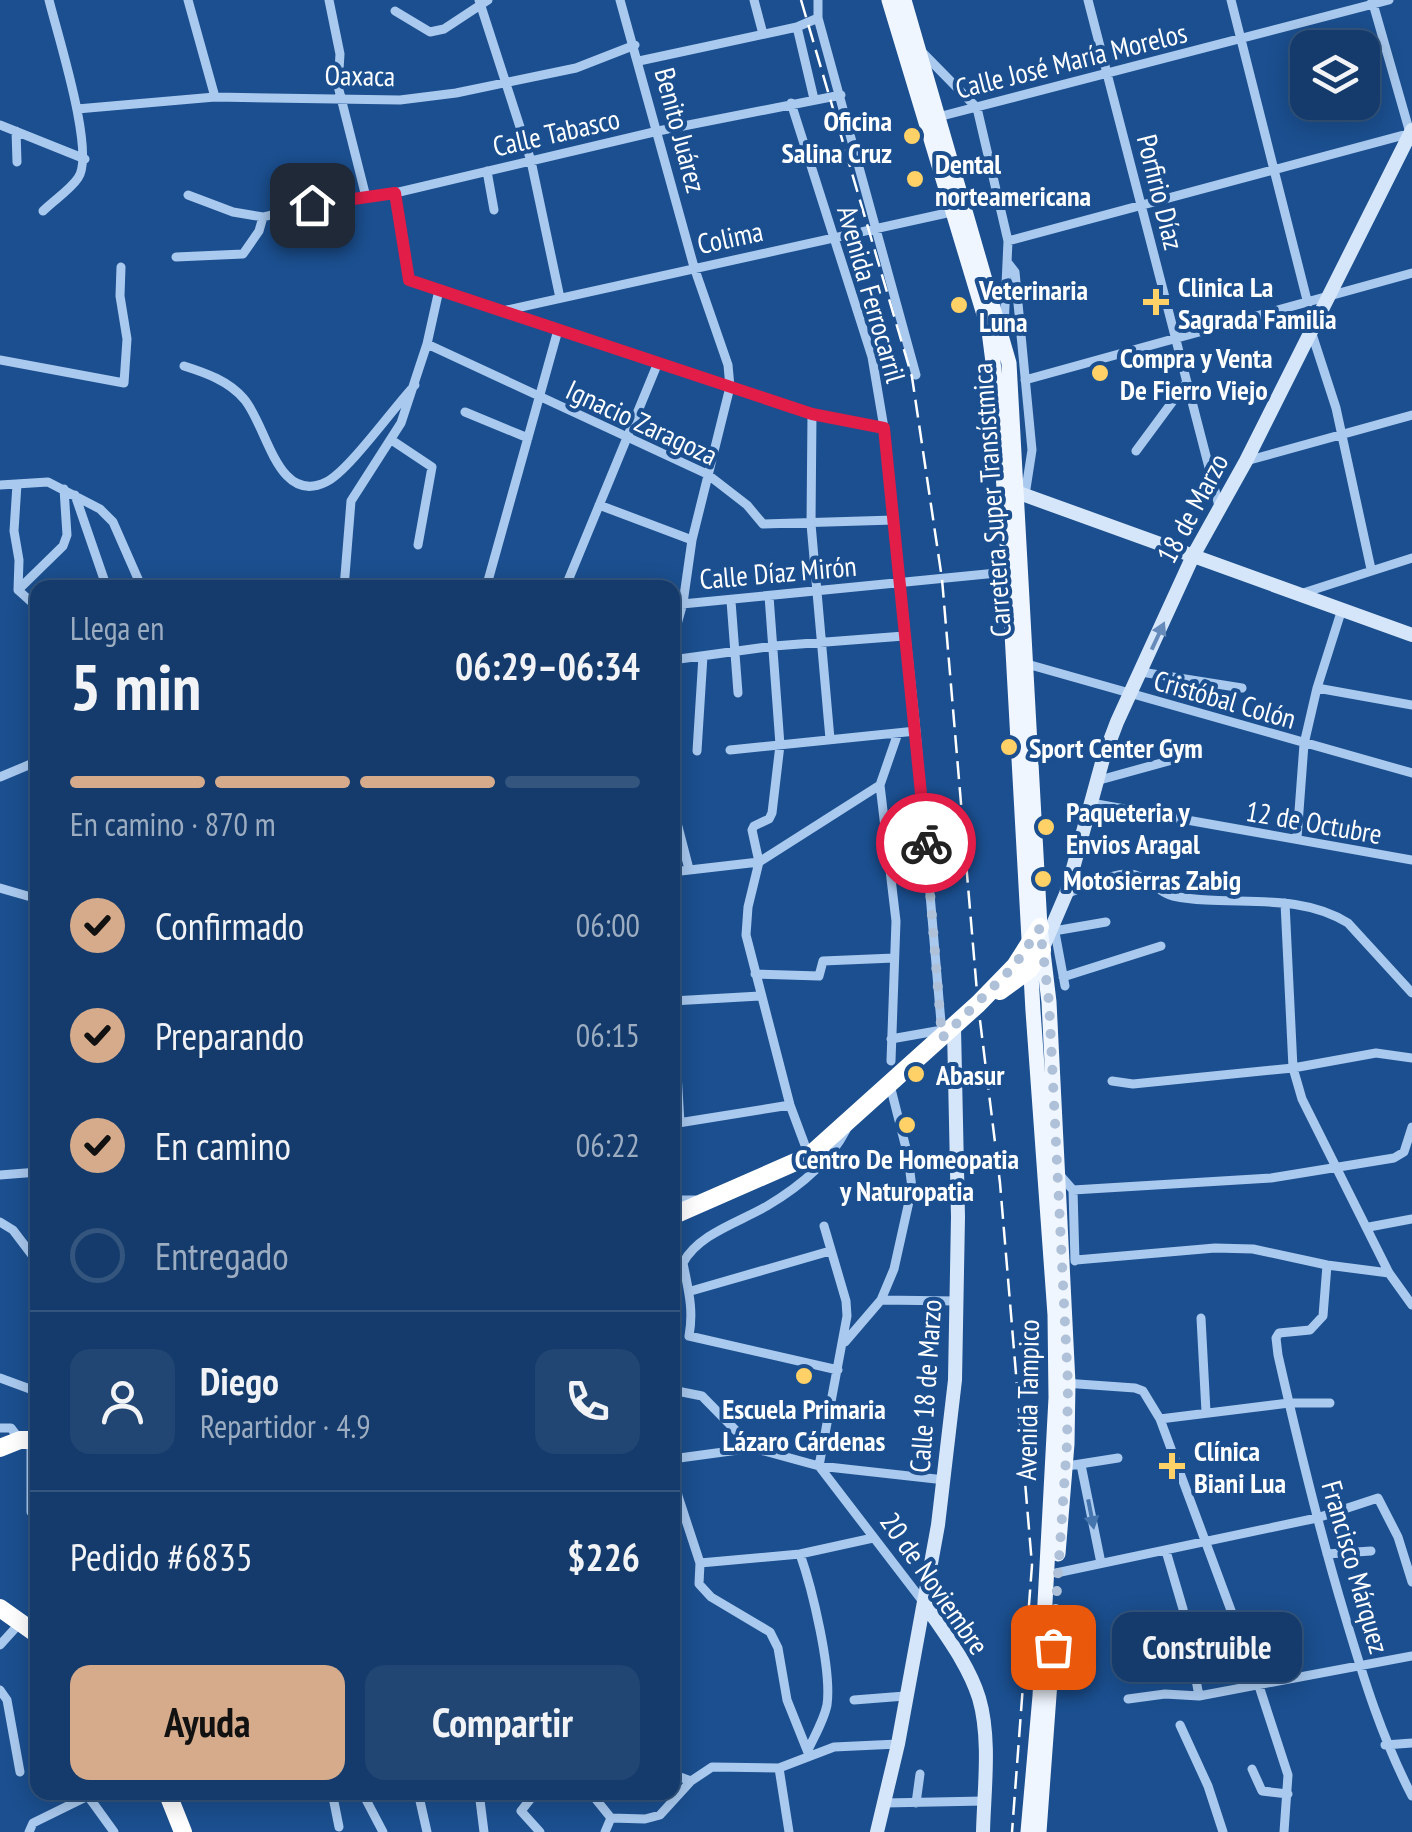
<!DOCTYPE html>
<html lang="es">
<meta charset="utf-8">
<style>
:root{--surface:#143b6b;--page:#214673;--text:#f1f3f6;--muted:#9dadc1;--line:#33557e;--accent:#d6ab8b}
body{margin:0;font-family:"PT Sans Narrow",sans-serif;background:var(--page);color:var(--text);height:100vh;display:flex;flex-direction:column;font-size:38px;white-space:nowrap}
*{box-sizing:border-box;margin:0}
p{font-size:32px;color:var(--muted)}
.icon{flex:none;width:55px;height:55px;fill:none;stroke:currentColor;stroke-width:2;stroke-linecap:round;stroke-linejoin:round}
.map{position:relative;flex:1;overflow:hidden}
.details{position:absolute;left:30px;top:580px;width:650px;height:1220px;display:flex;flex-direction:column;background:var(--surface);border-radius:20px;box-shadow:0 5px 25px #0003,0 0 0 2px var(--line)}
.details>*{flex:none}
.controls{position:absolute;left:1290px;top:30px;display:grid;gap:20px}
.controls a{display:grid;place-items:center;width:90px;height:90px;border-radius:20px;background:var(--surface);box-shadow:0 5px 25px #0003,0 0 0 2px var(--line);font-size:50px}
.pin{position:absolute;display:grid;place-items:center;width:85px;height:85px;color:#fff;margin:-42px;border-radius:20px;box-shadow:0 5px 15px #0006}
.courier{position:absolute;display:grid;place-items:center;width:100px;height:100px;margin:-50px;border:8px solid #e11d48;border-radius:50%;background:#fff;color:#222;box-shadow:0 2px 12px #0007}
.bubble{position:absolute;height:70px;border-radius:20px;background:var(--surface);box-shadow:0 5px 25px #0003,0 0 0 2px var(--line);font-size:32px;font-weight:700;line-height:70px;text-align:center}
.head em{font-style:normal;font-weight:700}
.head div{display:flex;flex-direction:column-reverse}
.head{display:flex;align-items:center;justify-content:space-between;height:170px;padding:0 40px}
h1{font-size:65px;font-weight:700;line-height:75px}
.bar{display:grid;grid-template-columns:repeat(4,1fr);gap:15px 10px;align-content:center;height:120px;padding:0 40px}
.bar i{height:12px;border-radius:8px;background:var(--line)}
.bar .on{background:var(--accent)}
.bar p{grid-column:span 4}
.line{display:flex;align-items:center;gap:25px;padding:0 40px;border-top:2px solid var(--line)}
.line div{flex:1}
.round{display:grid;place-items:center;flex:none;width:105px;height:105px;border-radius:20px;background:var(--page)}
ol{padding:0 40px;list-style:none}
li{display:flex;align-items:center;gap:30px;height:110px}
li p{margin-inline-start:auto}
li .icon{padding:10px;border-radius:50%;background:var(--accent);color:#111;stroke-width:4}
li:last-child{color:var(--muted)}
li i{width:55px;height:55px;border:5px solid var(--line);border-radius:50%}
.cta{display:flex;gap:20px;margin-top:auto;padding:20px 40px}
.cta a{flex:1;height:115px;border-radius:20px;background:var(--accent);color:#111;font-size:40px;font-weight:700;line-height:115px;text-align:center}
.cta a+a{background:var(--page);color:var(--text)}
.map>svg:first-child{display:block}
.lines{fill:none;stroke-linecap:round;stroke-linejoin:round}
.street{stroke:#a9c9ee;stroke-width:9}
.secondary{stroke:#d6e6fa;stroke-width:14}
.primary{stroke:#f0f6ff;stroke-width:15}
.highway{stroke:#fff;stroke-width:18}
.rail{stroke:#fff;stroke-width:2.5;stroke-dasharray:18 8;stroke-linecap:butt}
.oneway{fill:#668bba}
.oneway2{fill:#4674ac}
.done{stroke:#afc1d8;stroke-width:10;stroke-dasharray:0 18}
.route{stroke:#e11d48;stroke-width:12}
.poi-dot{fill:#ffd166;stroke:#1b4f8f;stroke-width:4}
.labels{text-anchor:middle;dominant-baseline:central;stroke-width:8;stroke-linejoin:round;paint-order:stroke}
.street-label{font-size:28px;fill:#fff;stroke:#1b4f8f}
.poi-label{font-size:28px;font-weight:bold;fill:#fff;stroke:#1b4f8f;text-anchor:start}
</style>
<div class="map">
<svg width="1412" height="1832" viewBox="0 0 1412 1832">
<rect width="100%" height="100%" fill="#1b4f8f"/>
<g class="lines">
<!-- street -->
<path class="street" d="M188 0 215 97
M329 0 340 54 338 86 366 197
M479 0 531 161 560 298
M620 0 694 267 728 365 730 387 692 540 683 603 672 642
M754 0 763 34
M818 0V18L916 375
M1088 0 1220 510
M1231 0 1308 304
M1372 0 1410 133
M395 11 430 32 444 29 488 0
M797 27 814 99
M920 50 977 108 1008 241 1004 328
M639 61 797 27 818 18
M791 103 872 357 884 428 916 731 942 1034
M77 109 215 97 400 100 456 93 576 68 635 45
M938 117 1389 0
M0 125 85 159
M16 131 17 162
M487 171 494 210
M395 193 409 280 812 414 884 428
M188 195 233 212 263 217 312 205 395 193 658 131 841 95
M43 211C54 200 70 190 78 178 96 154 57 33 49 0
M1008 241 1411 133
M176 257 243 254 259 231 263 217
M1008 263 1015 272 1032 450 1025 495
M507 310 956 211
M1311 331 1336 408 1371 569
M427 344 707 474 747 505 763 524 894 520
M0 360 124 383 127 339 120 296 121 267
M184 366C206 373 229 381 244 399 267 425 277 506 326 482 348 472 394 407 415 385
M1025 380 1412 273
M465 412 528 438
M812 414 811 524 830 739
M393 441 432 467 418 545
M1136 451 1187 382
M1246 461 1412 415
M17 484 14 531 19 560 18 590
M0 485 48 482 100 509 113 522 142 588
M75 495 107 588
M599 505 692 540
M344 588 351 501 401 423 427 344 439 290
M486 588 558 330
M565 588 657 365
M18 590 63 546 67 535 64 489
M18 590 38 608
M1300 594 1412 558
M769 596 780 745 772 813 769 819 754 826 752 830 759 862 748 907 746 935 790 1105 809 1156
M731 601 738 693
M672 605 1007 572
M672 660 774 646 904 636
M1027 664 1412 773
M1141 672 1242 688
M1317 688 1412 705
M730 750 916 731
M697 751 703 656
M0 777 38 761
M1096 781 1183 757
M1091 803 1412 860
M677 823 689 869
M1297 838 1304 744 1317 688 1342 609
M672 872 759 862 880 785
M0 888 38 899
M1066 894C1083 887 1106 876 1125 874 1144 872 1156 892 1173 896 1230 908 1295 890 1348 923L1412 993
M1285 903 1293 1068 1302 1099 1389 1273 1412 1305
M1054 927 1065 986
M1054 931 1106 922
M755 974 819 976 823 961 894 958
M1063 977 1161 946
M672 989 680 1123
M672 1001 760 996
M891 1039 942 1030
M891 1061 896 921 880 785 898 733
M1112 1081 1133 1084 1293 1068 1376 1053 1412 1058
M672 1124 790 1105
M1058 1173 1073 1190 1075 1261
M0 1175 38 1172
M1073 1190 1271 1178 1394 1158 1404 1152 1412 1127
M672 1200H695
M0 1222 13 1230 38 1263
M824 1226 846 1301 847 1316 819 1466 924 1603
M1369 1227 1412 1219
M1076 1260 1215 1248 1253 1249 1327 1265 1389 1273
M1327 1265 1323 1316 1310 1330 1279 1333 1276 1338 1278 1355C1298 1443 1319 1530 1345 1616 1364 1680 1382 1738 1412 1796
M691 1291 830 1251
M881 1300 957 1301
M1201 1318 1206 1412
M845 1342 881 1300 894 1269 912 1188 908 1156 890 1085
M838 1370 689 1336C694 1309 688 1289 683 1263 698 1234 740 1222 767 1206 799 1187 829 1163 846 1130
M0 1378 30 1389 38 1398
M1064 1383 1135 1388 1143 1391 1160 1419 1259 1686 1288 1775 1284 1832
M672 1390 702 1396 753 1448
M1160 1419 1289 1403H1330
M0 1428H11L20 1440
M31 1440V1512L38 1519
M1081 1465 1101 1563
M1061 1467 1118 1458
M1166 1551 1183 1609 1199 1696
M800 1554C812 1588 832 1670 827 1705 824 1720 815 1735 808 1750
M1327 1554 1371 1551
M700 1563 800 1554 873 1538
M1056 1573 1317 1518 1378 1498 1398 1537 1412 1582
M0 1645 19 1624
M0 1690 7 1700 20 1772
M1128 1699 1165 1694 1199 1696 1412 1656
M854 1700 905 1696
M1180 1725 1208 1786 1223 1832
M1385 1745 1412 1743
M809 1755 787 1700 778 1648 770 1632 711 1597 699 1584 700 1563 678 1496 672 1459 753 1448 819 1466 945 1480
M779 1768 789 1832
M1252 1769 1262 1791 1288 1794
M672 1774 691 1781
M332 1792 339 1827
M362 1792 383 1832
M418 1792 427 1832
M479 1792 484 1832
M536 1792 521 1811 540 1832
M590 1792 611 1818
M885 1803 984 1801
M916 1803 920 1774
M611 1818 645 1819 660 1815 691 1781 712 1767 779 1768 834 1747 898 1744
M29 1832 33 1823 88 1796 114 1832
M605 1832 611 1818"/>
<!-- secondary -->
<path class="secondary" d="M1008 489 1412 635
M1042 950 1066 894 1103 759 1117 722 1193 556 1246 461 1412 130
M924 1603C944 1633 968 1663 979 1698 991 1739 984 1790 983 1832
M877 1832 898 1744 938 1525 955 1380 958 1217 954 1028"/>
<!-- primary -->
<path class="primary" d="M889 0 989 331 1000 417 1033 1011 1055 1315 1056 1398 1040 1696 1028 1832
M904 0 1009 363 1040 927 1049 1002 1068 1383 1067 1444 1058 1554
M1039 1832 1054 1627"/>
<!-- highway -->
<path class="highway" d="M1000 991 1030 969 1042 950
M672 1216 809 1156 978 1004 1015 966 1040 927
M0 1448 20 1440H38
M0 1608 38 1635
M167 1792 183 1832"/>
<!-- rail -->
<path class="rail" d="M801 0 912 377 942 579 978 1004 1000 1183 1032 1565 1012 1832"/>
</g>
<!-- one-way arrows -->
<defs><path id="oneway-solid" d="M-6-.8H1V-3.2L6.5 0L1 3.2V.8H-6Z" transform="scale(2.5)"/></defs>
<use class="oneway" href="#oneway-solid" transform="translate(1158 636) rotate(-65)"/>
<use class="oneway2" href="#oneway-solid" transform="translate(1091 1514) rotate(79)"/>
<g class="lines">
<!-- done -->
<path class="done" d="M926 843 942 1038 1014 966 1040 928 1049 1002 1068 1384 1067 1444 1053 1647"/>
<!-- route -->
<path class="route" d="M312 205 395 193 409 280 812 414 884 428 926 843"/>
</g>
<!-- markers -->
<g class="poi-dot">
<circle cx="912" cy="136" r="10"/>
<circle cx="915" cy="179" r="10"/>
<path d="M1151 287h10v10h10v10h-10v10h-10v-10h-10v-10h10z"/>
<circle cx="959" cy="305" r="10"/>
<circle cx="1100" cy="373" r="10"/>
<circle cx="1009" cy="747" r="10"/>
<circle cx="1046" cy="827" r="10"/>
<circle cx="1043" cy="879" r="10"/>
<circle cx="916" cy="1074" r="10"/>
<circle cx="907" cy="1125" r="10"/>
<circle cx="804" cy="1376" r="10"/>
<path d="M1167 1451h10v10h10v10h-10v10h-10v-10h-10v-10h10z"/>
</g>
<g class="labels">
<!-- street labels -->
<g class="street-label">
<text transform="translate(1071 60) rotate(-14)">Calle José María Morelos</text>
<text transform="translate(360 75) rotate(1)">Oaxaca</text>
<text transform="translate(681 130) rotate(75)">Benito Juárez</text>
<text transform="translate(556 132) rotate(-13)">Calle Tabasco</text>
<text transform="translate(1161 192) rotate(76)">Porfirio Díaz</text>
<text transform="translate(730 237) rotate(-12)">Colima</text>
<text transform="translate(872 294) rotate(74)">Avenida Ferrocarril</text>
<text transform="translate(642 422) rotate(25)">Ignacio Zaragoza</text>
<text transform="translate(991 500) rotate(-94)">Carretera Super Transístmica</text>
<text transform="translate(1192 508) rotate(-62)">18 de Marzo</text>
<text transform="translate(778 572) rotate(-5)">Calle Díaz Mirón</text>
<text transform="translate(1225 699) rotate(16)">Cristóbal Colón</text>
<text transform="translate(1314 822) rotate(10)">12 de Octubre</text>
<text transform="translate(925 1386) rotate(-86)">Calle 18 de Marzo</text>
<text transform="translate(1027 1400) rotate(-89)">Avenida Tampico</text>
<text transform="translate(1356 1567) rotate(74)">Francisco Márquez</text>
<text transform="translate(935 1583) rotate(55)">20 de Noviembre</text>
</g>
<!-- poi labels -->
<g class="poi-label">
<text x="892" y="120" text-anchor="end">Oficina<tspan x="892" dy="32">Salina Cruz</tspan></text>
<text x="935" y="163">Dental<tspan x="935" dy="32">norteamericana</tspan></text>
<text x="1178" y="286">Clinica La<tspan x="1178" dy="32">Sagrada Familia</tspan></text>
<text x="979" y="289">Veterinaria<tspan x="979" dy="32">Luna</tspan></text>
<text x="1120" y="357">Compra y Venta<tspan x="1120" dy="32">De Fierro Viejo</tspan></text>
<text x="1029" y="747">Sport Center Gym</text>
<text x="1066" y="811">Paqueteria y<tspan x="1066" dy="32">Envios Aragal</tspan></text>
<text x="1063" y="879">Motosierras Zabig</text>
<text x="936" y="1074">Abasur</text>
<text x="907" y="1158" text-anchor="middle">Centro De Homeopatia<tspan x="907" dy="32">y Naturopatia</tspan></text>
<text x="804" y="1408" text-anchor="middle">Escuela Primaria<tspan x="804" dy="32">Lázaro Cárdenas</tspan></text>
<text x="1194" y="1450">Clínica<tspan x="1194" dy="32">Biani Lua</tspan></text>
</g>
</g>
</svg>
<div class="controls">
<a><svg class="icon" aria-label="layers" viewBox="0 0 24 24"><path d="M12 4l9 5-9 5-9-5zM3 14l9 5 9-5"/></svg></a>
</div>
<div class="pin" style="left:1053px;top:1647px;background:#ea580c"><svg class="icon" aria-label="bag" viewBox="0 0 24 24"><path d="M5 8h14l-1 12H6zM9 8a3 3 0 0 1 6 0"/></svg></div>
<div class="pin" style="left:312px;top:205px;background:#1f2937"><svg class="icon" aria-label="home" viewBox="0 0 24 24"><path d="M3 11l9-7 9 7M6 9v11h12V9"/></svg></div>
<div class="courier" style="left:926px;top:843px"><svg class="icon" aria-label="bike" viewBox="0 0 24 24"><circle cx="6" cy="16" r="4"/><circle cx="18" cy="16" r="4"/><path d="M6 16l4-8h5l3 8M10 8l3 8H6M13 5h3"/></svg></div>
<div class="bubble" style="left:1112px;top:1612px;width:190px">Construible</div>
<section class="details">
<div class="head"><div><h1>5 min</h1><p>Llega en</p></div><em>06:29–06:34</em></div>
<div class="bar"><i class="on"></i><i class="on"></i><i class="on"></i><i></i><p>En camino · 870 m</p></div>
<ol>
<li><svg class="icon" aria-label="check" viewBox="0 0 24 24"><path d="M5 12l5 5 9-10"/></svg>Confirmado<p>06:00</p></li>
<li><svg class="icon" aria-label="check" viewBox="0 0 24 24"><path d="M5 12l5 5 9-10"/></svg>Preparando<p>06:15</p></li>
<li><svg class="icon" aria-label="check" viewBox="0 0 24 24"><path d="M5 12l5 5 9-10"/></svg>En camino<p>06:22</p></li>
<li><i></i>Entregado</li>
</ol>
<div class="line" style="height:180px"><a class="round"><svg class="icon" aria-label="person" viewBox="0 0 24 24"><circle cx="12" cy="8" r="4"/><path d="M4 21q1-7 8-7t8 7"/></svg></a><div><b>Diego</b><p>Repartidor · 4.9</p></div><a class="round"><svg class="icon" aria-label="phone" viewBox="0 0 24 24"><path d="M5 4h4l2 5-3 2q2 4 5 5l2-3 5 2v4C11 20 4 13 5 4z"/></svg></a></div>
<div class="line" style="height:130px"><div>Pedido #6835</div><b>$226</b></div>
<div class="cta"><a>Ayuda</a><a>Compartir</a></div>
</section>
</div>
